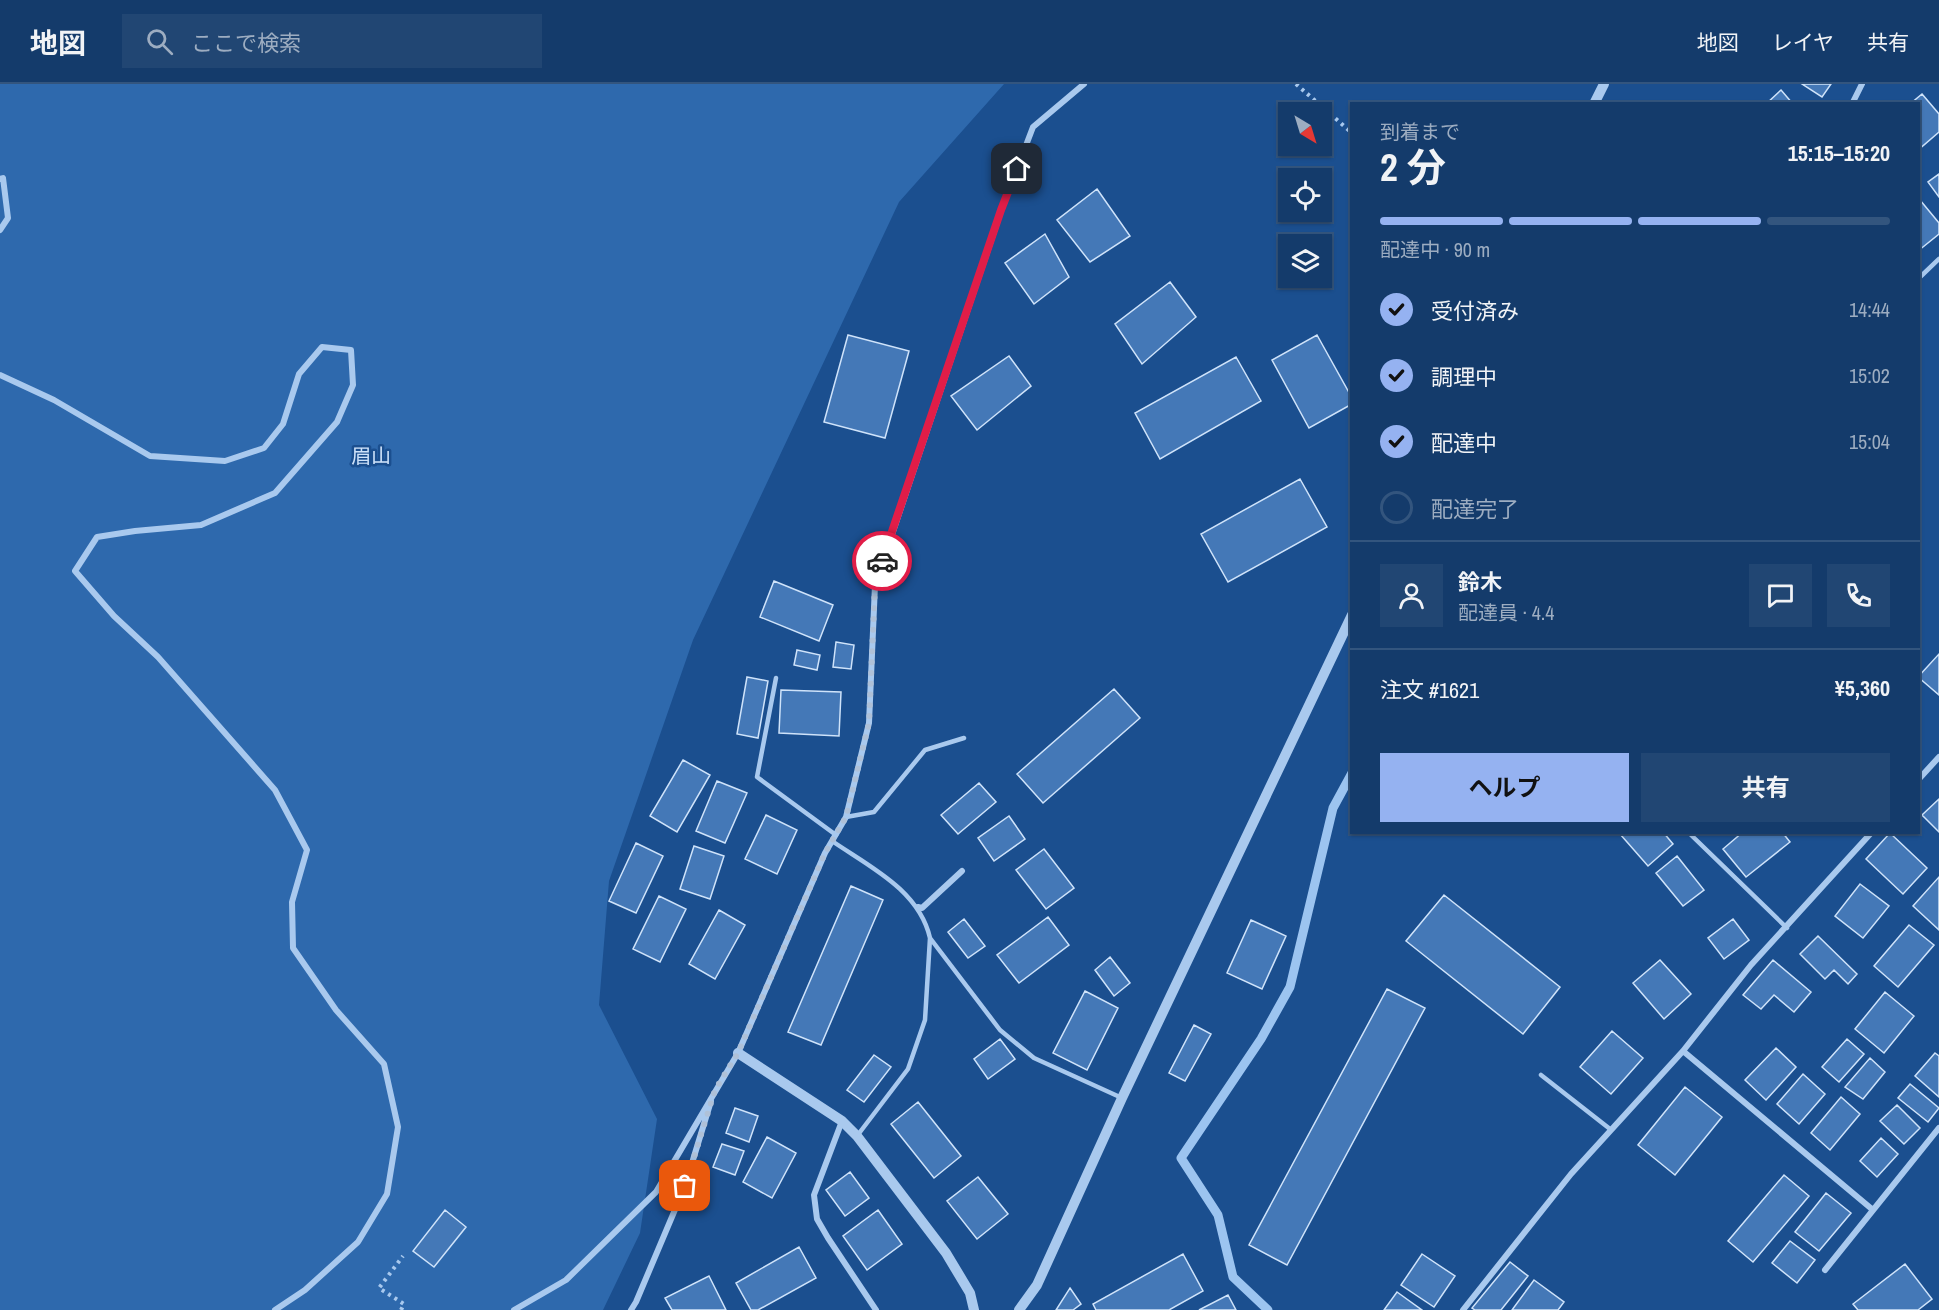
<!DOCTYPE html>
<html lang="ja">
<meta charset="utf-8">
<style>
:root{--surface:#143b6b;--page:#214673;--text:#f1f3f6;--muted:#9dadc1;--line:#33557e;--accent:#95b2f1}
body{margin:0;font-family:"Archivo Narrow","Noto Sans JP",sans-serif;background:var(--page);color:var(--text);height:100vh;display:flex;flex-direction:column;font-size:22px;white-space:nowrap}
*{box-sizing:border-box;margin:0}
p{font-size:20px;color:var(--muted)}
.icon{flex:none;width:33px;height:33px;fill:none;stroke:currentColor;stroke-width:2;stroke-linecap:round;stroke-linejoin:round}
.map{position:relative;flex:1;overflow:hidden}
.details{position:absolute;left:1350px;top:18px;width:570px;height:732px;display:flex;flex-direction:column;background:var(--surface);border-radius:0px;box-shadow:0 2px 4px #0004,0 0 0 2px var(--line)}
.details>*{flex:none}
.needle{width:39px;rotate:142deg}
.controls{position:absolute;left:1278px;top:18px;display:grid;gap:12px}
.controls a{display:grid;place-items:center;width:54px;height:54px;border-radius:0px;background:var(--surface);box-shadow:0 2px 4px #0004,0 0 0 2px var(--line);font-size:30px}
.pin{position:absolute;display:grid;place-items:center;width:51px;height:51px;color:#fff;margin:-26px;border-radius:12px;box-shadow:0 3px 9px #0006}
.courier{position:absolute;display:grid;place-items:center;width:60px;height:60px;margin:-30px;border:4px solid #e11d48;border-radius:50%;background:#fff;color:#222;box-shadow:0 2px 8px #0007}
.overview em{font-style:normal;font-weight:700}
.overview div{display:flex;flex-direction:column-reverse}
.overview{display:flex;align-items:center;justify-content:space-between;height:102px;padding:0 30px}
h1{font-size:39px;font-weight:700;line-height:45px}
.bar{display:grid;grid-template-columns:repeat(4,1fr);gap:9px 6px;align-content:center;height:72px;padding:0 30px}
.bar i{height:8px;border-radius:4px;background:var(--line)}
.bar .selected{background:var(--accent)}
.bar p{grid-column:span 4}
.line{display:flex;align-items:center;gap:15px;padding:0 30px;border-top:2px solid var(--line)}
.line div{flex:1}
.round{display:grid;place-items:center;flex:none;width:63px;height:63px;border-radius:0px;background:var(--page)}
ol{padding:0 30px;list-style:none}
li{display:flex;align-items:center;gap:18px;height:66px}
li p{margin-inline-start:auto}
li .icon{padding:6px;border-radius:50%;background:var(--accent);color:#111;stroke-width:4}
li:last-child{color:var(--muted)}
li i{width:33px;height:33px;border:3px solid var(--line);border-radius:50%}
.action{display:flex;gap:12px;margin-top:auto;padding:12px 30px}
.action a{flex:1;height:69px;border-radius:0px;background:var(--accent);color:#111;font-size:24px;font-weight:700;line-height:69px;text-align:center}
.action a+a{background:var(--page);color:var(--text)}
header{display:flex;align-items:center;gap:36px;box-sizing:border-box;height:84px;padding:0 30px;background:var(--surface);border-bottom:2px solid var(--line)}
header strong{font-size:28px}
nav{display:flex;gap:33px;margin-inline-start:auto;font-size:21px}
.search{width:420px;height:54px;background:var(--page);display:flex;align-items:center;gap:15px;box-sizing:border-box;padding:0 21px;border-radius:0px;color:var(--muted);font-size:22px}
.map>svg:first-child{display:block}
.green{fill:#2e69ad}
.lines{fill:none;stroke-linecap:round;stroke-linejoin:round}
.stream{stroke:#9cc4f0;stroke-width:9}
.building{fill:#4478b7;stroke:#cfe3fa;stroke-width:1.5}
.path{stroke:#a9c9ee;stroke-width:4;stroke-dasharray:3 4.5;stroke-linecap:butt}
.service{stroke:#a9c9ee;stroke-width:4.5}
.minor{stroke:#a9c9ee;stroke-width:6}
.tertiary{stroke:#a9c9ee;stroke-width:10}
.done{stroke:#afc1d8;stroke-width:6;stroke-dasharray:0 10.8}
.route{stroke:#e11d48;stroke-width:8}
.labels{text-anchor:middle;dominant-baseline:central;stroke-width:5;stroke-linejoin:round;paint-order:stroke}
.park-label{font-size:20px;fill:#cfe3fa;stroke:#1b4f8f}
</style>
<header>
<strong>地図</strong>
<div class="search"><svg class="icon" aria-label="search" viewBox="0 0 24 24"><circle cx="10" cy="10" r="6"/><path d="M15 15l6 6"/></svg>ここで検索</div>
<nav><a>地図</a><a>レイヤ</a><a>共有</a></nav>
</header>
<div class="map">
<svg width="1939" height="1226" viewBox="0 0 1939 1226">
<rect width="100%" height="100%" fill="#1b4f8f"/>
<!-- green -->
<path class="green" d="M0 0H1004L899 118 693 556 609 797 599 921 657 1035 640 1149 603 1226H0Z"/>
<g class="lines">
<!-- stream -->
<path class="stream" d="M1268 1226 1233 1193 1218 1131 1181 1074 1261 955 1290 903 1333 724 1352 689"/>
</g>
<!-- building -->
<path class="building" d="M1802 0H1831L1822 13Z
M1781 6 1793 20H1766Z
M1922 10 1939 30V48L1918 66V20H1910Z
M1939 90V113L1928 98Z
M1097 105 1130 152 1090 178 1057 136Z
M1920 116 1939 139V150L1918 167Z
M1045 150 1069 193 1034 220 1005 179Z
M1170 198 1196 233 1142 280 1115 240Z
M848 251 909 267 885 354 824 338Z
M1317 251 1352 314V320L1309 344 1272 276Z
M1009 272 1031 302 977 346 951 312Z
M1236 273 1261 317 1160 375 1135 329Z
M1300 395 1327 443 1228 498 1201 450Z
M774 497 833 521 819 557 760 533Z
M836 558 854 561 851 585 833 583Z
M797 566 820 571 817 586 794 581Z
M1939 570V611L1918 593Z
M747 593 768 597 758 654 737 650Z
M1114 605 1140 634 1043 719 1017 690Z
M781 606 841 608 839 652 779 649Z
M683 676 710 691 677 748 650 732Z
M717 697 747 709 725 759 696 747Z
M979 699 996 718 958 750 941 731Z
M1939 715V748L1922 731Z
M766 731 797 746 777 790 745 775Z
M1009 732 1025 755 994 777 978 754Z
M1622 748H1663L1673 760 1648 782 1620 750Z
M1743 748H1782L1790 758 1746 793 1723 765Z
M1890 749 1927 784 1903 810 1866 775Z
M636 759 663 772 636 829 609 817Z
M694 762 724 772 710 815 680 805Z
M1044 765 1074 804 1046 825 1016 786Z
M1677 772 1704 806 1683 822 1656 789Z
M1939 793V846L1913 822Z
M1860 800 1889 822 1863 854 1835 832Z
M851 802 883 816 821 961 788 948Z
M1444 811 1560 903 1523 950 1406 857Z
M659 812 686 825 660 878 633 865Z
M719 826 745 841 715 895 689 880Z
M1048 833 1069 861 1019 899 997 871Z
M964 835 985 862 968 874 948 848Z
M1733 835 1749 856 1724 875 1708 854Z
M1251 836 1286 852 1262 905 1227 889Z
M1909 841 1934 861 1898 903 1874 882Z
M1818 852 1857 890 1848 900 1834 886 1825 895 1800 870Z
M1110 873 1130 899 1114 912 1095 886Z
M1660 876 1691 910 1664 935 1633 899Z
M1773 876 1811 908 1794 928 1774 911 1761 925 1743 911Z
M1387 905 1425 924 1287 1181 1249 1161Z
M1085 907 1118 924 1087 986 1053 969Z
M1885 908 1914 932 1884 969 1855 945Z
M1194 941 1211 950 1185 997 1169 989Z
M1612 947 1643 974 1611 1010 1580 983Z
M1000 955 1015 975 988 995 974 975Z
M1847 955 1864 970 1839 998 1822 983Z
M1776 964 1796 983 1766 1016 1745 996Z
M1935 969 1939 972V1013L1915 992Z
M874 971 891 983 864 1018 847 1006Z
M1870 974 1885 988 1863 1015 1845 1003Z
M1803 990 1825 1010 1799 1040 1777 1020Z
M1910 1000 1939 1024 1928 1038 1898 1014Z
M1685 1003 1722 1033 1675 1091 1638 1061Z
M1841 1013 1860 1030 1830 1066 1811 1049Z
M918 1018 961 1072 934 1094 891 1040Z
M1897 1021 1920 1044 1904 1060 1880 1037Z
M735 1024 758 1032 749 1058 726 1049Z
M767 1053 796 1069 772 1114 743 1098Z
M1881 1054 1898 1070 1877 1093 1860 1077Z
M722 1060 744 1067 735 1091 713 1083Z
M850 1088 869 1114 845 1132 826 1106Z
M1784 1091 1809 1112 1753 1178 1728 1157Z
M978 1093 1008 1130 977 1155 947 1117Z
M1826 1109 1851 1129 1819 1167 1795 1148Z
M445 1126 466 1143 434 1183 413 1167Z
M878 1126 902 1160 867 1186 843 1152Z
M1790 1157 1815 1176 1797 1199 1772 1179Z
M799 1163 816 1194 758 1226H751L736 1199Z
M1183 1170 1203 1207 1169 1226H1096L1093 1220Z
M1422 1170 1455 1192 1434 1223 1401 1201Z
M1510 1178 1528 1192 1501 1226H1475L1472 1224Z
M1905 1180 1932 1215 1918 1226H1858L1853 1220Z
M709 1192 726 1226H672L665 1214Z
M1534 1196 1564 1218 1558 1226H1512Z
M1070 1204 1081 1220 1073 1226H1056Z
M1397 1208 1422 1226H1384Z
M1228 1211 1236 1226H1199Z"/>
<g class="lines">
<!-- path -->
<path class="path" d="M1296 0 1352 49
M401 1226 404 1220 379 1204 403 1172"/>
<!-- service -->
<path class="service" d="M1918 195 1939 175
M776 594 757 693 836 751
M846 733 874 728 925 666 964 654
M1688 748 1787 844
M832 757C870 783 919 806 930 854L1000 946 1034 974 1122 1014
M1541 991 1610 1045
M857 1052 908 985 925 936 930 854"/>
<!-- minor -->
<path class="minor" d="M1852 20 1862 0
M0 95 3 94 8 134 0 146
M0 291 54 316 150 372 225 377 264 364 283 340 299 290 322 263 351 266 353 301 337 338 275 409 201 441 135 447 97 453 75 487 114 532 158 573 275 706 307 766 292 818 293 864 336 926 384 980 398 1043 387 1110 358 1158 305 1206 275 1226
M1918 696 1939 673
M918 823 922 824 962 787
M1683 967 1873 1126
M842 1037 814 1111 817 1135 828 1154 876 1226
M1825 1186 1939 1044
M514 1226 566 1196 656 1108 738 969 825 769 846 733 869 639 875 501 1001 127 1033 43 1084 0
M631 1226 636 1218 685 1102 711 1017
M1463 1226 1571 1090 1683 967 1751 881 1872 748"/>
<!-- tertiary -->
<path class="tertiary" d="M1594 20 1604 0
M738 969 842 1037 857 1052 946 1169 970 1209 974 1226
M1019 1226 1037 1201 1122 1014 1352 531"/>
</g>
<g class="lines">
<!-- done -->
<path class="done" d="M685 1102 715 1006 738 969 825 769 846 733 869 639 875 501 882 477"/>
<!-- route -->
<path class="route" d="M882 477 1001 126 1017 85"/>
</g>
<g class="labels">
<!-- park labels -->
<g class="park-label">
<text x="371" y="371">眉山</text>
</g>
</g>
</svg>
<div class="controls">
<a><svg class="needle" viewBox="-14 -14 28 28"><path d="M0-13l5 13h-10z" fill="#e53935"/><path d="M0 13l5-13h-10z" fill="#9dadc1"/></svg></a>
<a><svg class="icon" aria-label="locate" viewBox="0 0 24 24"><circle cx="12" cy="12" r="6"/><path d="M12 2v4M12 18v4M2 12h4M18 12h4"/></svg></a>
<a><svg class="icon" aria-label="layers" viewBox="0 0 24 24"><path d="M12 4l9 5-9 5-9-5zM3 14l9 5 9-5"/></svg></a>
</div>
<div class="pin" style="left:685px;top:1102px;background:#ea580c"><svg class="icon" aria-label="bag" viewBox="0 0 24 24"><path d="M5 8h14l-1 12H6zM9 8a3 3 0 0 1 6 0"/></svg></div>
<div class="pin" style="left:1017px;top:85px;background:#1f2937"><svg class="icon" aria-label="home" viewBox="0 0 24 24"><path d="M3 11l9-7 9 7M6 9v11h12V9"/></svg></div>
<div class="courier" style="left:882px;top:477px"><svg class="icon" aria-label="car" viewBox="0 0 24 24"><path d="M5 17H2v-5l4-1 3-4h7l3 4 3 1v5h-3M9 17h6M6 11h13"/><circle cx="7" cy="17" r="2"/><circle cx="17" cy="17" r="2"/></svg></div>
<section class="details">
<div class="overview"><div><h1>2 分</h1><p>到着まで</p></div><em>15:15–15:20</em></div>
<div class="bar"><i class="selected"></i><i class="selected"></i><i class="selected"></i><i></i><p>配達中 · 90 m</p></div>
<ol>
<li><svg class="icon" aria-label="check" viewBox="0 0 24 24"><path d="M5 12l5 5 9-10"/></svg>受付済み<p>14:44</p></li>
<li><svg class="icon" aria-label="check" viewBox="0 0 24 24"><path d="M5 12l5 5 9-10"/></svg>調理中<p>15:02</p></li>
<li><svg class="icon" aria-label="check" viewBox="0 0 24 24"><path d="M5 12l5 5 9-10"/></svg>配達中<p>15:04</p></li>
<li><i></i>配達完了</li>
</ol>
<div class="line" style="height:108px"><a class="round"><svg class="icon" aria-label="person" viewBox="0 0 24 24"><circle cx="12" cy="8" r="4"/><path d="M4 21q1-7 8-7t8 7"/></svg></a><div><b>鈴木</b><p>配達員 · 4.4</p></div><a class="round"><svg class="icon" aria-label="chat" viewBox="0 0 24 24"><path d="M4 5h16v11H9l-5 4z"/></svg></a><a class="round"><svg class="icon" aria-label="phone" viewBox="0 0 24 24"><path d="M5 4h4l2 5-3 2q2 4 5 5l2-3 5 2v4C11 20 4 13 5 4z"/></svg></a></div>
<div class="line" style="height:78px"><div>注文 #1621</div><b>¥5,360</b></div>
<div class="action"><a>ヘルプ</a><a>共有</a></div>
</section>
</div>
